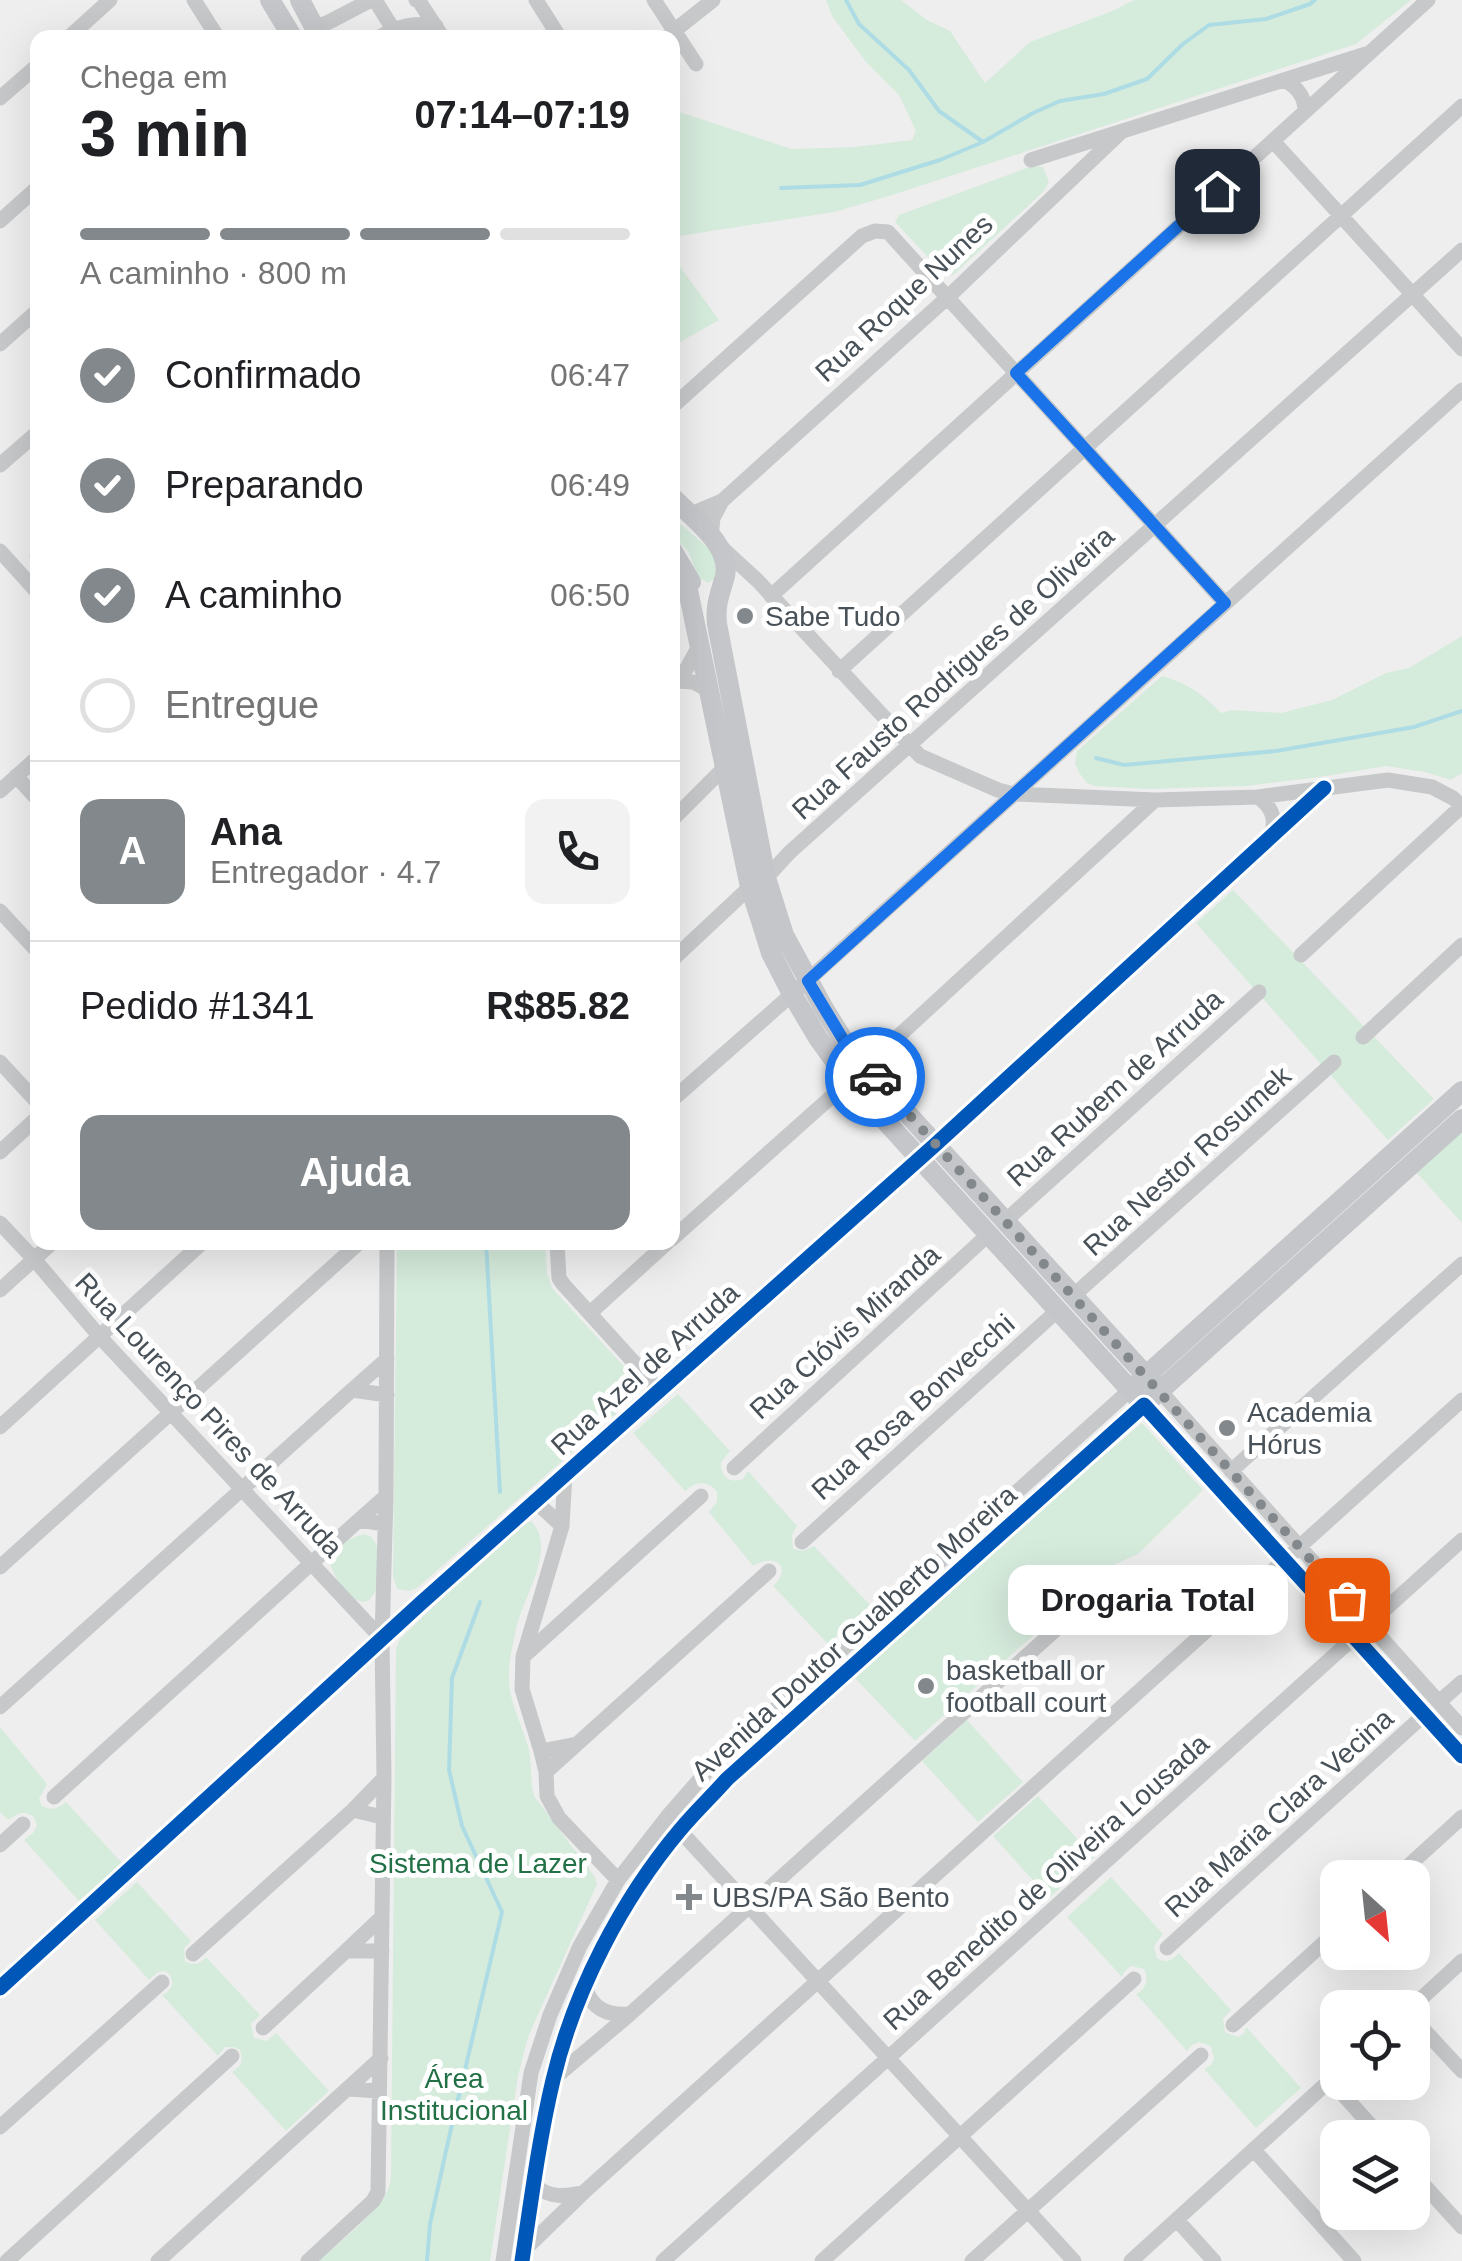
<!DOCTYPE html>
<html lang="pt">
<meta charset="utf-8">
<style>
:root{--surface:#fff;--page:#f2f2f2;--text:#202124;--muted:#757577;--line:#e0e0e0;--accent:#82888c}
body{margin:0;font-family:Arial,sans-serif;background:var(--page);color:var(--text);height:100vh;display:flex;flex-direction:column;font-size:38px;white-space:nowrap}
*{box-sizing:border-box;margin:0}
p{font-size:32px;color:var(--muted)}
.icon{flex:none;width:55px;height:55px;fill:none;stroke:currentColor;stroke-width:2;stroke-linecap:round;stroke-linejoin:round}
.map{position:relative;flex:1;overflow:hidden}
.drawer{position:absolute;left:30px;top:30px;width:650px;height:1220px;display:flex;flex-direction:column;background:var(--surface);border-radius:20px;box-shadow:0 10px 40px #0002}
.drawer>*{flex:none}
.needle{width:65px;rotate:153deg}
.fabs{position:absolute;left:1320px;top:1860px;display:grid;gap:20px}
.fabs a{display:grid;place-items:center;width:110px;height:110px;border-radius:20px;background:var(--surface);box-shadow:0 10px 40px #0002;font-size:50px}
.pin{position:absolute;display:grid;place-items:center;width:85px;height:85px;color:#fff;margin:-42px;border-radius:20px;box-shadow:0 5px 15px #0006}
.courier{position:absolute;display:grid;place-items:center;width:100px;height:100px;margin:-50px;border:8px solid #1a73e8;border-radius:50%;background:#fff;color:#222;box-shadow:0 2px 12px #0007}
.bubble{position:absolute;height:70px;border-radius:20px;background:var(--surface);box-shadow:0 10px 40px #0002;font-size:32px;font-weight:800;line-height:70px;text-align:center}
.headline em{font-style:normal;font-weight:800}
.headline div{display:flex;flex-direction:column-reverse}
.headline{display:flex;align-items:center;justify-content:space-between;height:170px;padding:0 50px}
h1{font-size:65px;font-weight:800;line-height:75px}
.bar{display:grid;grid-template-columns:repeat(4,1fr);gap:15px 10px;align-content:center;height:120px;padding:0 50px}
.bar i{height:12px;border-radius:8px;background:var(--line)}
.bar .selected{background:var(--accent)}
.bar p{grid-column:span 4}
.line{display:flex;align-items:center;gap:25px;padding:0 50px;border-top:2px solid var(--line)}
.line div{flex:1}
.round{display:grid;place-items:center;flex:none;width:105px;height:105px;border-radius:20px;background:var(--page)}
ol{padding:0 50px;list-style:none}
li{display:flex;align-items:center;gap:30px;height:110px}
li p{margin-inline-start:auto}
li .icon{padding:10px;border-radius:50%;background:var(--accent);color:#fff;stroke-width:4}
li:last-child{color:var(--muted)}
li i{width:55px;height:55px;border:5px solid var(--line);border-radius:50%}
.cta{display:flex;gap:20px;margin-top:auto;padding:20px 50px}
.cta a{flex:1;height:115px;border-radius:20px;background:var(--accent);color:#fff;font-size:40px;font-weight:800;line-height:115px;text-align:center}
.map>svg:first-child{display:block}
.green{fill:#d5ebdc}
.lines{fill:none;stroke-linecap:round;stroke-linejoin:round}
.stream{stroke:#aedce4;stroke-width:4}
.minor{stroke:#c6c8c9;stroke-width:15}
.major{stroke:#c4c6c9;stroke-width:20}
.cycleway-casing{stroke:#fff;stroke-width:21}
.cycleway{stroke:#0057b8;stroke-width:15}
.done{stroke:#82888c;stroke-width:10;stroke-dasharray:0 18}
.route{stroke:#1a73e8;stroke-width:12}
.poi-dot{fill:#82888c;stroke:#fff;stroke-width:4}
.labels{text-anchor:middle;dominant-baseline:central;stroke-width:10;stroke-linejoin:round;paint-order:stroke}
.street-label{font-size:28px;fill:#485158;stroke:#fff}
.poi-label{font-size:28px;fill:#485158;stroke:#fff;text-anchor:start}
.park-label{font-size:28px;fill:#227045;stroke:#fff}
</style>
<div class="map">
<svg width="1462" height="2261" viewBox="0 0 1462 2261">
<rect width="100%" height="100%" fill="#efeeee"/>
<!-- green -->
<path class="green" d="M826 0H901L927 20 950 31 985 83 1030 42 1110 12 1134 0H1411L1356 44 889 196 834 212 673 237V110L792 149 855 147 912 140 916 131 899 95 866 62 832 16Z
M1032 166 1043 167 1049 182 1043 192 953 275H945L895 222 899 215Z
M673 257 719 320 673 346H672Z
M677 524 682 525 706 546 717 561 715 579 708 583 698 577 688 551 673 535 672 528Z
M1462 636V773L1451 780 1425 772 1386 766 1320 777 1246 786 1148 789 1095 786 1087 783 1080 774 1075 764 1077 751 1162 676C1187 683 1203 694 1221 713L1232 710 1281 713 1332 700 1386 673 1409 668Z
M1233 890 1434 1099 1388 1140 1196 923Z
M1462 1131V1223L1416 1172Z
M397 1243H545L547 1273 552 1288 630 1373 638 1387 634 1398 417 1588 409 1591 397 1589 393 1576Z
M678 1394 730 1451 721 1462C721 1477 729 1484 743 1479L748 1471 797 1526 792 1535 793 1548C801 1553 806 1550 814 1546L870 1605 828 1644 773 1586C793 1567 775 1552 753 1566L709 1512 717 1502V1492C708 1480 696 1481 685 1491L633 1433Z
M1142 1423 1203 1490 1138 1554 1111 1566 915 1741 855 1678 1035 1514Z
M531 1521C558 1548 523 1597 516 1629 513 1644 509 1660 509 1675 508 1701 523 1726 529 1750 532 1765 530 1780 534 1796L595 1877 597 1884 528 2037 518 2076 490 2261H319C337 2244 382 2209 389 2187 391 2182 391 2176 391 2170L396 1649 400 1639 501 1541 519 1526Z
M364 1534C371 1537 372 1536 376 1544 384 1561 379 1629 345 1590 338 1581 333 1574 330 1563 336 1546 347 1539 364 1534Z
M967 1720 1023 1782 978 1822 922 1761Z
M0 1727 47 1784 39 1799 42 1806C52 1811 57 1809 66 1802L122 1863 79 1901 24 1840 33 1833 37 1826 34 1817C23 1810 18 1813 8 1820L0 1812Z
M1038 1796 1094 1857 1049 1898 993 1836Z
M1111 1877 1163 1934 1154 1946 1157 1958C1166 1964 1172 1960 1179 1953L1231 2010 1223 2019 1225 2032 1238 2037 1244 2033 1246 2027 1301 2088 1256 2128 1204 2069 1211 2065 1214 2059 1211 2046 1199 2042 1192 2045 1187 2051 1136 1994C1146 1989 1149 1979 1144 1969L1131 1966 1124 1972 1122 1977 1067 1917Z
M137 1882 191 1941 184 1948 185 1961C193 1966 200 1965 206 1957L260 2015 251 2024 254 2038 267 2041 276 2033 329 2091 286 2131 232 2072C242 2066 243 2061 240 2050L233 2047H225L218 2056 162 1995C174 1990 176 1978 165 1971L158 1972 149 1980 95 1920Z"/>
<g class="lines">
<!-- stream -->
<path class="stream" d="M846 0 859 24 909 70 939 111 983 142
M781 188 860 185 940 160 983 142 1033 113 1060 101 1104 94 1147 79 1183 44 1209 25 1266 19 1310 4 1315 0
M1096 758 1124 765 1276 751 1414 727 1462 711
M486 1242 500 1492
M427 2261 430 2224 448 2142 502 1912 462 1826 449 1770 452 1678 480 1602"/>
<!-- minor -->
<path class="minor" d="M194 0 218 38
M375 0 393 29
M416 0 419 1 443 38
M536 0 560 38
M654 0 696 64
M314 27 327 23 371 0
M68 38 110 0
M378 38C397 26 414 22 436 26
M665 38 713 0
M1284 80C1297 87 1305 96 1305 111
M0 98 38 65
M1273 141 1462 349
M1031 160 1366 54
M0 221 38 187
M0 344 38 310
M672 407 862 236 875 231 888 232 1225 603
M0 465 38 432
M722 501 948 297 1121 132
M689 515 722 501 713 518 711 537
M721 547 758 581 920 756 998 790 1014 794 1155 800 1258 797 1388 780 1432 787 1453 798 1462 806
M0 551 38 593
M37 555 38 554
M771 596 1428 0
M699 646 687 668 676 681 693 682 708 690
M839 671 1462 106
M16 776 38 800
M0 791 38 757
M1258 797C1274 809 1275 818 1272 837
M672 820 725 767
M766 878 790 852 1462 250
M0 911 38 952
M1301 955 1462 806
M672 960 750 887
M1363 1037 1462 945
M0 1062 38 1103
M865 1067 1155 800
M672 1100 807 981 1462 390
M0 1152 38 1117
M1005 1221 1259 992
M0 1223 34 1259 100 1337 382 1639
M672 1239 849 1081
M557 1242 559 1278 563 1284 659 1390
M0 1290 53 1242
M1073 1296 1334 1062
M590 1313 668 1242
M1160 1391 1462 1728
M387 1395 352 1390 387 1359
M0 1427 203 1242
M734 1468 990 1233
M1231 1471 1462 1264
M535 1501 562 1526 565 1474
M385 1524 359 1520 386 1496
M562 1526 523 1657 522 1689 541 1751 546 1772 547 1796 559 1818 618 1880
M802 1542 1058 1310
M0 1567 360 1242
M523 1657 701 1496
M1439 1702 1462 1682
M0 1707 352 1390
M577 1744 769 1571
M541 1751 577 1744 546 1772
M54 1797 359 1520
M382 1817 353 1810 384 1778
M673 1823 1074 2261
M0 1845 23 1824
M1395 1878 1462 1817
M1167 1948 1424 1715
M382 1951H346L382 1917
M193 1954 353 1810
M585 1986C591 2009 608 2016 630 2014
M0 1988 421 1603 936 1144 1324 788
M1411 2008 1462 1961
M1412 2017 1462 2071
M1233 2025 1338 1930
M263 2028 346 1951
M552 2080 630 2014 1104 1586
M1330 2080 1382 2138
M379 2091 347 2089 381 2058
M0 2127 162 1982
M1254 2150 1354 2261
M1412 2172 1462 2227
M584 2192 1462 1400
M1177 2220 1214 2261
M524 2250 584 2192C566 2197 550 2198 535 2186
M7 2261 232 2056
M158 2261 347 2089
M308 2261 373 2201 378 2192 384 1778 382 1639 386 1496 387 1242
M503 2261 531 2073 550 2015 580 1946 618 1880 667 1817 708 1770 1130 1390
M522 2261C531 2201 539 2139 553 2080 574 1991 622 1899 680 1830 695 1812 712 1796 727 1779L1144 1405 1462 1756
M663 2261 1462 1540
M822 2261 1134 1979
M972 2261 1201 2055
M1131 2261 1338 2073"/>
<!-- major -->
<path class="major" d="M270 0 293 38
M300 0 320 38
M672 497C691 517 732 545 725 576 720 595 715 603 717 624L766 878 784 935 823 1007 844 1041 865 1067 1160 1391
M672 550 691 582
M684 571 750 887 760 918 771 953 792 994 818 1038 849 1081 1144 1405 1462 1119
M1139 1382 1462 1091"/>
<defs>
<path id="cycleway" d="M0 1988 421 1603 936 1144 1324 788
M522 2261C531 2201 539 2139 553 2080 574 1991 622 1899 680 1830 695 1812 712 1796 727 1779L1144 1405 1462 1756"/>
</defs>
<!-- cycleway casing -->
<use href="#cycleway" class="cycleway-casing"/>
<!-- cycleway -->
<use href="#cycleway" class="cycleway"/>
</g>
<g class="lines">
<!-- done -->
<path class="done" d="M875 1077 1347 1600"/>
<!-- route -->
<path class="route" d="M875 1077 844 1041 808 981 1225 603 1016 373 1217 191"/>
</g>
<!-- markers -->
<g class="poi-dot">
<circle cx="745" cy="616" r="10"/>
<circle cx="1227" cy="1428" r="10"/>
<circle cx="926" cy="1686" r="10"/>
<path d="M684 1882h10v10h10v10h-10v10h-10v-10h-10v-10h10z"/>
</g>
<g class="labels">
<!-- street labels -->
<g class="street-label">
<text transform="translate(904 298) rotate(-43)">Rua Roque Nunes</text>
<text transform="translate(953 673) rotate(-42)">Rua Fausto Rodrigues de Oliveira</text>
<text transform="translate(1115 1088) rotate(-42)">Rua Rubem de Arruda</text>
<text transform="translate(1187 1161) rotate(-42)">Rua Nestor Rosumek</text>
<text transform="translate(845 1332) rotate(-42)">Rua Clóvis Miranda</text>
<text transform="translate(645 1369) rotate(-42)">Rua Azel de Arruda</text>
<text transform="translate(913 1407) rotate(-42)">Rua Rosa Bonvecchi</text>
<text transform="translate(209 1415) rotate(47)">Rua Lourenço Pires de Arruda</text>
<text transform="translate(854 1633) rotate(-42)">Avenida Doutor Gualberto Moreira</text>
<text transform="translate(1279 1813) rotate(-42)">Rua Maria Clara Vecina</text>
<text transform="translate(1046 1882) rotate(-42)">Rua Benedito de Oliveira Lousada</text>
</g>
<!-- poi labels -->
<g class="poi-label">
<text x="765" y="616">Sabe Tudo</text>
<text x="1247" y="1412">Academia<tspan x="1247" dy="32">Hórus</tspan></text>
<text x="946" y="1670">basketball or<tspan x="946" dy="32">football court</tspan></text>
<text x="712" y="1897">UBS/PA São Bento</text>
</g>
<!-- park labels -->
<g class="park-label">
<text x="478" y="1863">Sistema de Lazer</text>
<text x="454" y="2078">Área<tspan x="454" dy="32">Institucional</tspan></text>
</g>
</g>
</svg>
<div class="fabs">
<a><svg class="needle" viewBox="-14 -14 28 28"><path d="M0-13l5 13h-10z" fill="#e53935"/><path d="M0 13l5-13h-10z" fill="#757577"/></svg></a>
<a><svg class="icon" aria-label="locate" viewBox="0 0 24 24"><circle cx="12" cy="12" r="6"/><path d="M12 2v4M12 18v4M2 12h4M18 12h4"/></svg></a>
<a><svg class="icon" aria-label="layers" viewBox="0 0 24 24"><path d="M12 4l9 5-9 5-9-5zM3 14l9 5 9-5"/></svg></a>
</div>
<div class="pin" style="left:1347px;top:1600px;background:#ea580c"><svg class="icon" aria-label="bag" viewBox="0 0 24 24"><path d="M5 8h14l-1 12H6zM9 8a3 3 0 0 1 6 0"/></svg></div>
<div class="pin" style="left:1217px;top:191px;background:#1f2937"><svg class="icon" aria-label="home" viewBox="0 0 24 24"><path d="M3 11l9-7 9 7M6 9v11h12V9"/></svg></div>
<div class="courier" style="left:875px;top:1077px"><svg class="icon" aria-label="car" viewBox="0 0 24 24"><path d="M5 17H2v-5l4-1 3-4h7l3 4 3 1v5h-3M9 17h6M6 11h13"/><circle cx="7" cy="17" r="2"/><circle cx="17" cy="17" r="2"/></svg></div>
<div class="bubble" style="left:1008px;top:1565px;width:280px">Drogaria Total</div>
<section class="drawer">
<div class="headline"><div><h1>3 min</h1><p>Chega em</p></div><em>07:14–07:19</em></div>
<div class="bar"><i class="selected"></i><i class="selected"></i><i class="selected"></i><i></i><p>A caminho · 800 m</p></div>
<ol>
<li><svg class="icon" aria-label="check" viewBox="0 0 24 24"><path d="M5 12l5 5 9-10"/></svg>Confirmado<p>06:47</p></li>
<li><svg class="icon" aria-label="check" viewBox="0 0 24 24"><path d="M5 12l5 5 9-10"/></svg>Preparando<p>06:49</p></li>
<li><svg class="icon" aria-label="check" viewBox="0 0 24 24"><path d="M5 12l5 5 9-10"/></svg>A caminho<p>06:50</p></li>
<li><i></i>Entregue</li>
</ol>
<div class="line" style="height:180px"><b class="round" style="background:var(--accent);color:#fff">A</b><div><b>Ana</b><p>Entregador · 4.7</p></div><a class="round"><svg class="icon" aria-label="phone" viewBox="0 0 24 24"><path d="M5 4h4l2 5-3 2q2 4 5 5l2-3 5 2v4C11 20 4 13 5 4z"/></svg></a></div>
<div class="line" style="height:130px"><div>Pedido #1341</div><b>R$85.82</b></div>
<div class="cta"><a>Ajuda</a></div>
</section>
</div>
